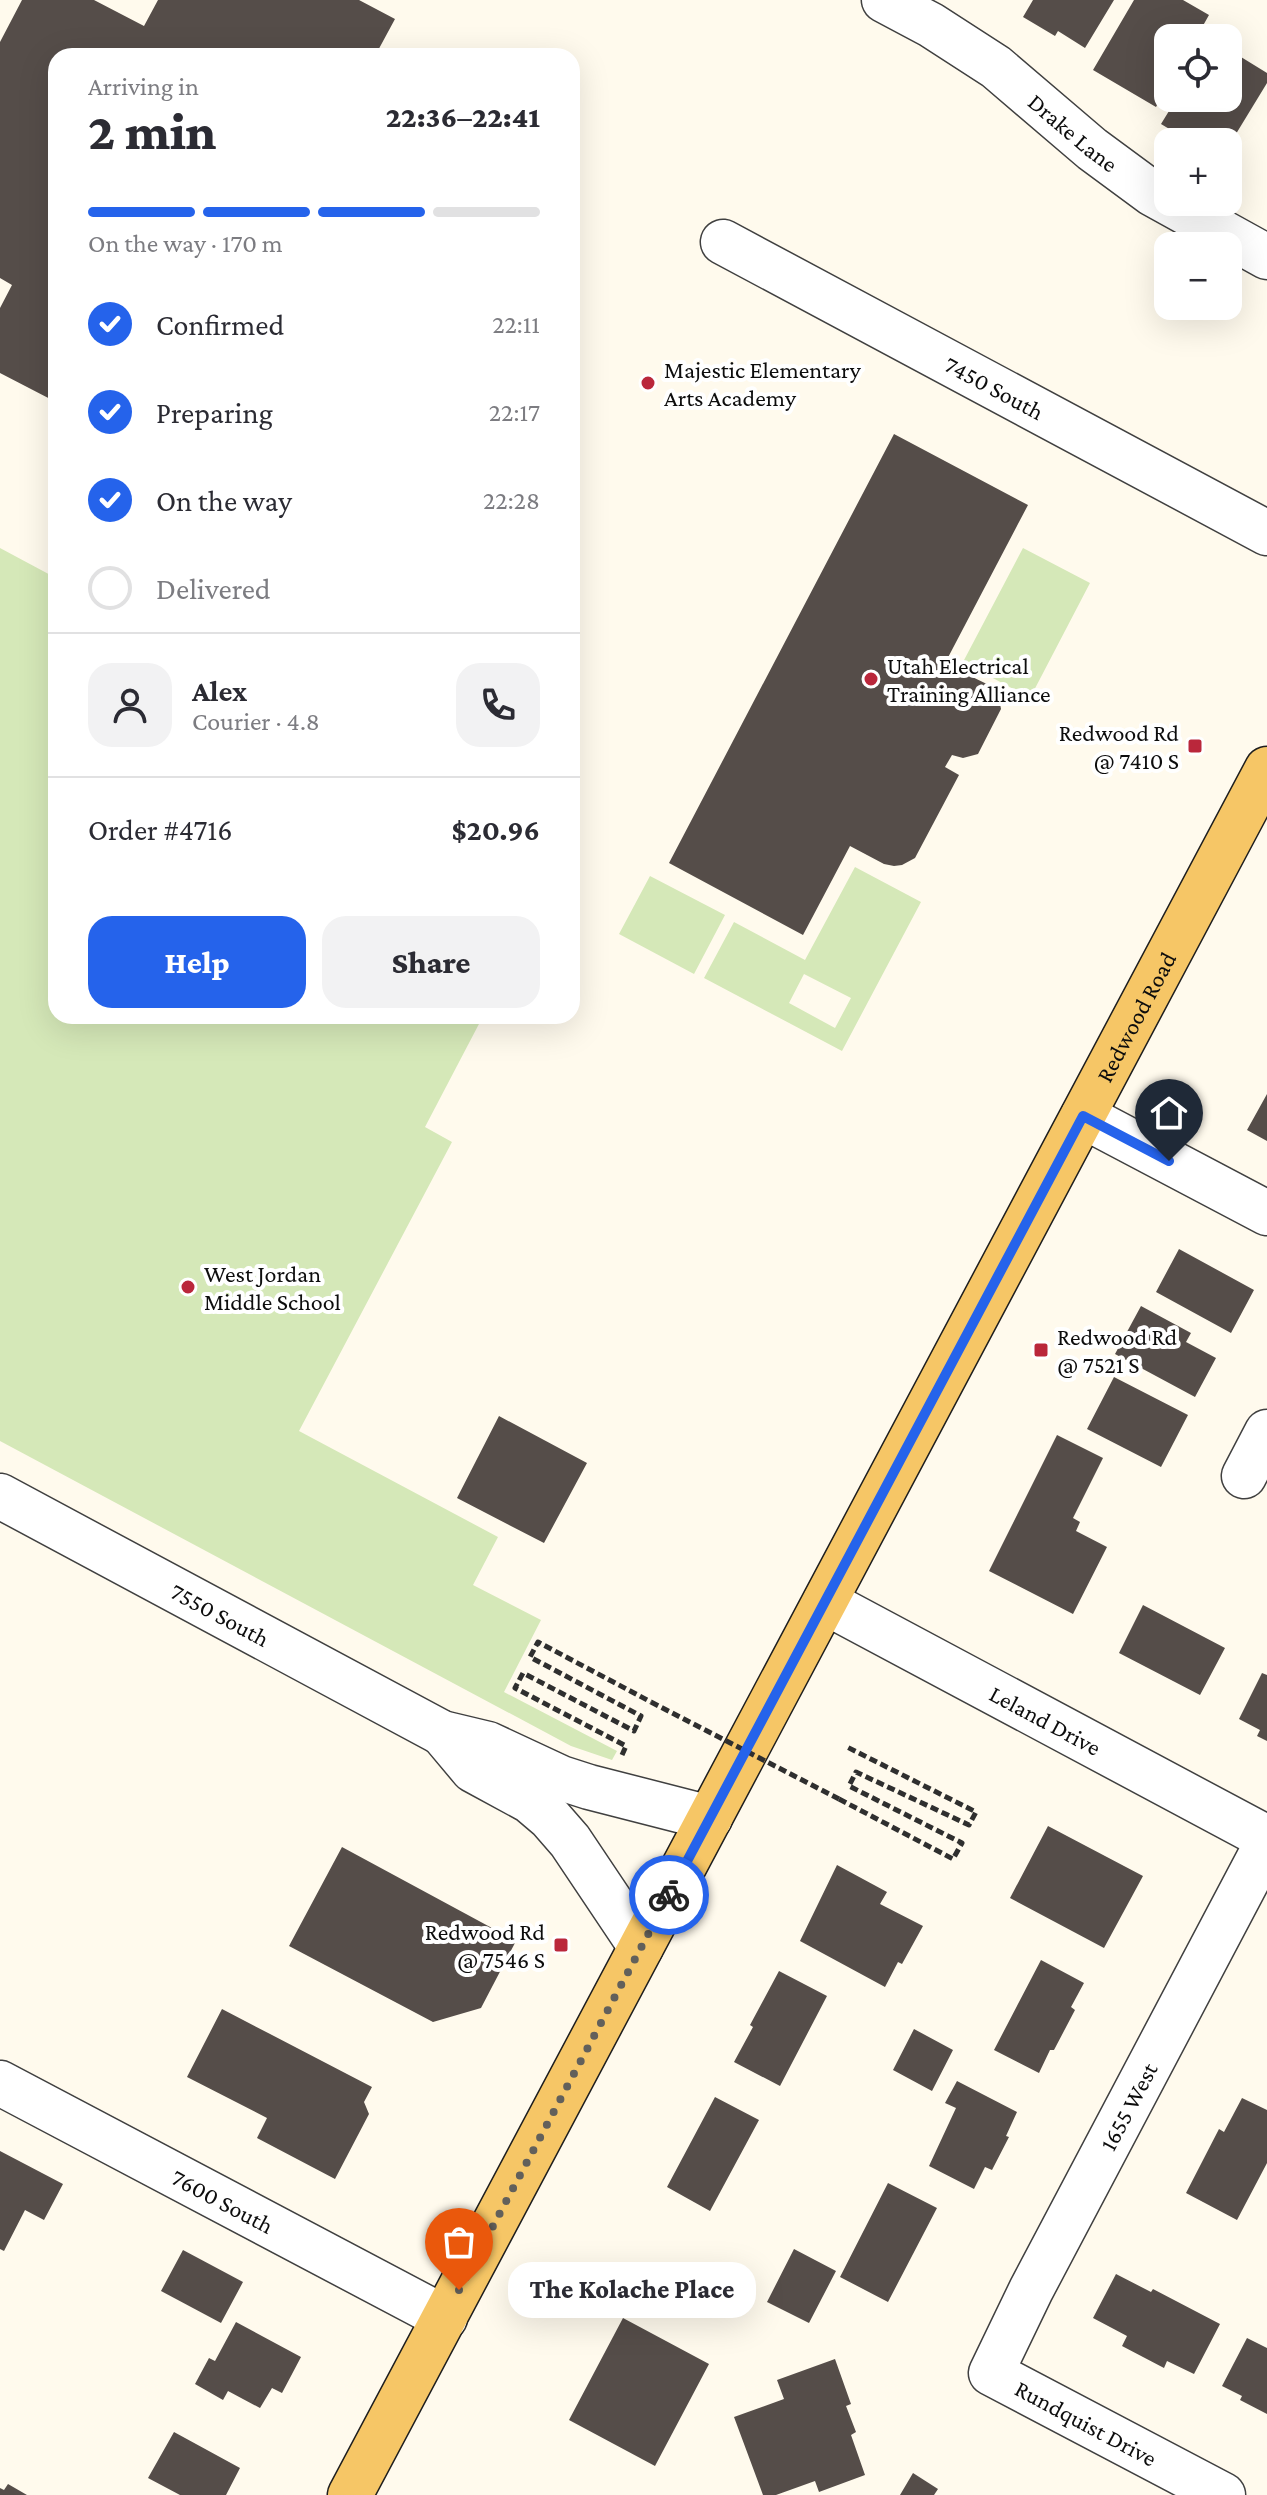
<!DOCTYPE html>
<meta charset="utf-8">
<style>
:root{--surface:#fff;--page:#f2f2f3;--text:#2b2b33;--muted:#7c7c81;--line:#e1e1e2;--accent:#2563eb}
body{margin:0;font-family:"Crimson Pro",serif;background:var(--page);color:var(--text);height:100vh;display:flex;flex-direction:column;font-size:30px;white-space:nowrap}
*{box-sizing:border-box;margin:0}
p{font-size:26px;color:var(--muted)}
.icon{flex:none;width:44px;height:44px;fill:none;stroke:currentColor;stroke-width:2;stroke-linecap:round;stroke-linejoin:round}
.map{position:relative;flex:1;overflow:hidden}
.sheet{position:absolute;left:48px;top:48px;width:532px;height:976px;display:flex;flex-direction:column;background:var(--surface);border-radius:24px;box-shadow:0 8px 32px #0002}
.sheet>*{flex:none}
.buttons{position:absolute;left:1154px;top:24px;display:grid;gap:16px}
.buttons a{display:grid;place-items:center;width:88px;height:88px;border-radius:16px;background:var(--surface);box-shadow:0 8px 32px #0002;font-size:40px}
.pin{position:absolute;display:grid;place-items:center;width:68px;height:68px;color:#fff;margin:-82px -34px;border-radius:50% 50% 50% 0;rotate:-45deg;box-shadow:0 0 8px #0007}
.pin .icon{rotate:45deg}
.courier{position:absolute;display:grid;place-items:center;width:80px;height:80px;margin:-40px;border:6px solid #2563eb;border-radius:50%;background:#fff;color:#222;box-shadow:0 2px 10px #0007}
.bubble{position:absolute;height:56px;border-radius:24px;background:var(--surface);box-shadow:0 8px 32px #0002;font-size:26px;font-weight:800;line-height:56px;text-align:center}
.summary em{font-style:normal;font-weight:800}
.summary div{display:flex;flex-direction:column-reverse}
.summary{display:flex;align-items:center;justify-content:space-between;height:136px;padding:0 40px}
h1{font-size:52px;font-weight:800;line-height:60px}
.bar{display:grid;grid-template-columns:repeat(4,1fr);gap:12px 8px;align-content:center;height:96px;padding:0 40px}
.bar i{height:10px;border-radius:6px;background:var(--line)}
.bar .selected{background:var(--accent)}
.bar p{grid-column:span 4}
.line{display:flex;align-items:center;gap:20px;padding:0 40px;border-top:2px solid var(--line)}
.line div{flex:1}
.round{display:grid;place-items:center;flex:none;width:84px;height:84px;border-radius:24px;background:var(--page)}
ol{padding:0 40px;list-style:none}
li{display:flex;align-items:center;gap:24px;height:88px}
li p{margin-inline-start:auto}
li .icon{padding:8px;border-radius:50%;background:var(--accent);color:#fff;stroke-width:4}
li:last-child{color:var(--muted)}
li i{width:44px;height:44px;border:4px solid var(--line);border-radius:50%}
.primary-button{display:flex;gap:16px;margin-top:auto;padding:16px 40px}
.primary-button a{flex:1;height:92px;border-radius:24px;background:var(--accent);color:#fff;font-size:32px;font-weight:800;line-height:92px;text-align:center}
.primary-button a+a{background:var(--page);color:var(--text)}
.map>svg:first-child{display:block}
.green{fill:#d5e8b8;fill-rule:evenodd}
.building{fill:#554d49}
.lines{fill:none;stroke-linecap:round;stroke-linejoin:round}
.minor-casing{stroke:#404040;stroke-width:47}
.major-casing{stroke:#1e1e1e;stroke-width:47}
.path{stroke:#2f2f2f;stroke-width:5;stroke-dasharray:8 4;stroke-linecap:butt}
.minor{stroke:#fff;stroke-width:44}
.major{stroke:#f6c666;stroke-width:44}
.path-bridge{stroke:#2f2f2f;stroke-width:5;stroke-dasharray:8 4;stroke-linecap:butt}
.done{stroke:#62605b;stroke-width:8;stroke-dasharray:0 14.4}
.route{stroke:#2563eb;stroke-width:10}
.poi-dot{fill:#ba273b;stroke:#fff;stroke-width:3}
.labels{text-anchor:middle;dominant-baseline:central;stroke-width:8;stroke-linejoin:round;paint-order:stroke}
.street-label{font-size:24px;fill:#0d0d0d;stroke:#fff}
.poi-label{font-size:24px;fill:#0d0d0d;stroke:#fff;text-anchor:start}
</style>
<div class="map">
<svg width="1267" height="2495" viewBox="0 0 1267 2495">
<rect width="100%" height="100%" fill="#fffaed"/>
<!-- green -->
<path class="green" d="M0 548 56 578V1016H468L480 1022 425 1127 452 1142 299 1431 498 1537 473 1585 541 1620 504 1692 617 1751 612 1760 571 1746 0 1441Z
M1023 548 1090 583 1030 698 963 662Z
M855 867 921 902 842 1051 704 978 734 922 805 960ZM804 974 851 998 835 1028 789 1003Z
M650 876 725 915 694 974 619 934Z"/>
<!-- building -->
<path class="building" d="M22 0H94L144 26 158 0H359L395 19 375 56H56V402L0 373V308L12 285 0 278V42Z
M1033 0H1114L1085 48 1058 31 1055 36 1023 17Z
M1134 0H1183L1209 15 1196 38H1168V86L1156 107 1093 70Z
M1228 49 1267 73V83L1228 147V142H1191L1161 124 1177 98H1228Z
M894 434 1028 505 943 667 960 671 993 687 998 693 1001 709 978 754 963 758 952 755 945 767 959 775 915 858 902 865 894 866 884 864 850 846 803 935 669 863Z
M1267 1094V1141L1247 1130Z
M1179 1249 1254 1290 1231 1333 1156 1292Z
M1141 1306 1191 1333 1186 1342 1216 1358 1195 1397 1115 1354Z
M1114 1377 1188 1415 1161 1467 1087 1429Z
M499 1416 587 1463 544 1543 457 1498Z
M1057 1435 1103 1458 1073 1518 1080 1522 1076 1531 1107 1547 1073 1614 989 1571Z
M1143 1605 1225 1648 1200 1695 1119 1653Z
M1262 1673 1267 1675V1741L1257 1736 1260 1730 1239 1719Z
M1048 1826 1143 1876 1104 1948 1010 1898Z
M342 1847 516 1941 481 2008 433 2022 289 1946Z
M837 1865 887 1892 880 1904 923 1926 902 1964 898 1962 885 1987 800 1941Z
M1041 1960 1084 1983 1071 2007 1075 2010 1054 2050H1050L1039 2073 994 2050Z
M779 1971 827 1996 780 2086 734 2062 753 2027 750 2025Z
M222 2009 372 2087 364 2102 369 2114 335 2179 257 2138 267 2118 187 2077Z
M914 2029 953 2050 932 2091 893 2070Z
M957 2081 1017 2112 1006 2136 1009 2137 992 2170 985 2167 974 2189 929 2166 956 2108 945 2103Z
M715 2097 759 2120 710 2211 667 2187Z
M1242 2098 1267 2110V2163L1237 2220 1186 2193 1219 2129 1224 2132Z
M0 2151 63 2184 44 2220 25 2210 4 2251 0 2249Z
M888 2183 937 2208 888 2302 840 2277Z
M794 2249 836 2271 809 2323 767 2302Z
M183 2250 243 2282 221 2323 161 2291Z
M1116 2274 1151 2292 1153 2289 1220 2324 1194 2374 1167 2361 1164 2368 1122 2346 1127 2336 1093 2318Z
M623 2318 709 2364 655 2466 569 2420Z
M236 2322 301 2357 282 2393 272 2388 260 2408 228 2391 223 2400 195 2384 209 2358 215 2361Z
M1247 2338 1267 2348V2414L1240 2400 1242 2396 1222 2386Z
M835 2359 851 2404 846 2406 856 2432 851 2435 865 2475 819 2492 815 2481 776 2495H763L734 2417 784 2399 777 2380Z
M174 2432 240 2468 226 2495H180L148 2478Z
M913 2473 938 2489 934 2495H900Z
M8 2484 27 2495H0V2488L4 2490Z"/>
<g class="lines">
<defs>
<g id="minor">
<path id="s1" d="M884 0 931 25 996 67 1092 149 1153 194 1267 257"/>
<path id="s2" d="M723 242 1267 533"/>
<path d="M1083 1116 1267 1213"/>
<path d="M1244 1476 1267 1432"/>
<path id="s3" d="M0 1496 442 1733 488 1744 561 1778 589 1787 710 1818"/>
<path id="s4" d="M825 1602 1267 1838"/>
<path d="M442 1733 473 1770 530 1801 550 1818 570 1841 641 1947"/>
<path id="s5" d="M0 2083 445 2318"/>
<path id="s6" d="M1223 2495 991 2373 1031 2290 1267 1843"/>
</g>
<g id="major">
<path id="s7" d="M350 2495 1267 769"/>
</g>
</defs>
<!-- minor casing -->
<use href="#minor" class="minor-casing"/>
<!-- major casing -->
<use href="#major" class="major-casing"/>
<!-- path -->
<path class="path" d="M622 1755 626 1746 515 1688 523 1673 634 1731 641 1716 530 1657 538 1642 651 1702
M839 1799 953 1859 962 1843 849 1786 856 1772 969 1825 976 1812 847 1747"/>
<!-- minor -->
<use href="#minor" class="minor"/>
<!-- major -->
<use href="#major" class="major"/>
<!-- path-bridge -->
<path class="path-bridge" d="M651 1702 839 1799"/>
</g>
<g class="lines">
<!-- done -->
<path class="done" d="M459 2290 669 1895"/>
<!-- route -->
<path class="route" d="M669 1895 1083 1116 1169 1161"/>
</g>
<!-- markers -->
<g class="poi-dot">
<circle cx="648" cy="383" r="8"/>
<circle cx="871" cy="679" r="8"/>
<rect x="1187" y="738" width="16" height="16" rx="4"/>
<circle cx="188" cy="1287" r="8"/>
<rect x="1033" y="1342" width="16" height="16" rx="4"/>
<rect x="553" y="1937" width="16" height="16" rx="4"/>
</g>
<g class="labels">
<!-- street labels -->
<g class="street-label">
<text stroke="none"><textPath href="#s1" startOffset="232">Drake Lane</textPath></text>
<text stroke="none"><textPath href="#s2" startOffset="308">7450 South</textPath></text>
<text stroke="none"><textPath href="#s7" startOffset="1674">Redwood Road</textPath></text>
<text stroke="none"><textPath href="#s3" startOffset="250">7550 South</textPath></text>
<text stroke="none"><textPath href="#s4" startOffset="250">Leland Drive</textPath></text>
<text stroke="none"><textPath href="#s6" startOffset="562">1655 West</textPath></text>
<text stroke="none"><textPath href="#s5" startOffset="252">7600 South</textPath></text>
<text transform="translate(1086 2423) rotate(28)">Rundquist Drive</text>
</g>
<!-- poi labels -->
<g class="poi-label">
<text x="664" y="369">Majestic Elementary<tspan x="664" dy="28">Arts Academy</tspan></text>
<text x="887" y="665">Utah Electrical<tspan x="887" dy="28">Training Alliance</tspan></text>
<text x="1179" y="732" text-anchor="end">Redwood Rd<tspan x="1179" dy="28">@ 7410 S</tspan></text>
<text x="204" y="1273">West Jordan<tspan x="204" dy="28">Middle School</tspan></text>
<text x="1057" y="1336">Redwood Rd<tspan x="1057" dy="28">@ 7521 S</tspan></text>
<text x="545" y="1931" text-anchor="end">Redwood Rd<tspan x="545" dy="28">@ 7546 S</tspan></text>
</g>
</g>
</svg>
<div class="buttons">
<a><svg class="icon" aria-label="locate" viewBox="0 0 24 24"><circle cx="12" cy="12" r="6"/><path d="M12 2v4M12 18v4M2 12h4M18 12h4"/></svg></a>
<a>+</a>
<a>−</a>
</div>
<div class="pin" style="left:459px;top:2290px;background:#ea580c"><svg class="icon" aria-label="bag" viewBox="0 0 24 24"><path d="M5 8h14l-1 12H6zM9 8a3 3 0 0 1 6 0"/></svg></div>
<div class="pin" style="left:1169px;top:1161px;background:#1f2937"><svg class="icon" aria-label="home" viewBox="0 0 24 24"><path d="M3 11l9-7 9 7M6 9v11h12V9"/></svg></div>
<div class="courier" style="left:669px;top:1895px"><svg class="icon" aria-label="bike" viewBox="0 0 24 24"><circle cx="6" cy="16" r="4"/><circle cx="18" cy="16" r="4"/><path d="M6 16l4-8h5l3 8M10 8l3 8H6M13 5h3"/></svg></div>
<div class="bubble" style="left:508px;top:2262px;width:248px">The Kolache Place</div>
<section class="sheet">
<div class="summary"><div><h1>2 min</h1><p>Arriving in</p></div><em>22:36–22:41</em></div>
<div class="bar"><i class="selected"></i><i class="selected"></i><i class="selected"></i><i></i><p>On the way · 170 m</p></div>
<ol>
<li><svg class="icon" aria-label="check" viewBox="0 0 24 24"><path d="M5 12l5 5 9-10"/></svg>Confirmed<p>22:11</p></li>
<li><svg class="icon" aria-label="check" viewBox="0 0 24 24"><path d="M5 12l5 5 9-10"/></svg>Preparing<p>22:17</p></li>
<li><svg class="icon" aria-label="check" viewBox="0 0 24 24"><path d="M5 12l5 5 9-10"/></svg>On the way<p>22:28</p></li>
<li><i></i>Delivered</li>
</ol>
<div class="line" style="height:144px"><a class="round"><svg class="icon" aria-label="person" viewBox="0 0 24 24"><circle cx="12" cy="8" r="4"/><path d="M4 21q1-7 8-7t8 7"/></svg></a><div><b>Alex</b><p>Courier · 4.8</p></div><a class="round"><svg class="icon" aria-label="phone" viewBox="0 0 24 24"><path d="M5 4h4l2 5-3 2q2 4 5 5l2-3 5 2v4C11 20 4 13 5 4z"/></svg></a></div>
<div class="line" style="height:104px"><div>Order #4716</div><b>$20.96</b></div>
<div class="primary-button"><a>Help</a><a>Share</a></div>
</section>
</div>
